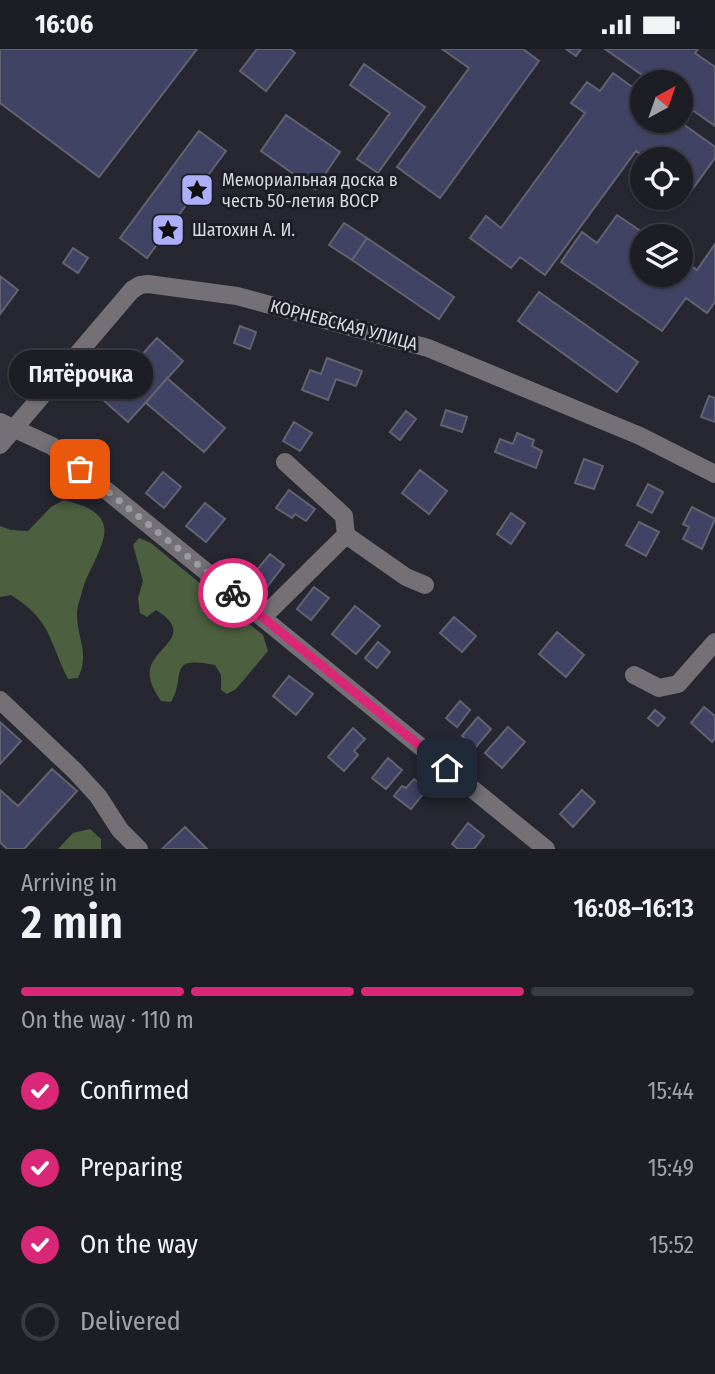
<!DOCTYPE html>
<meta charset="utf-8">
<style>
:root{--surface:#1c1d25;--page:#25262d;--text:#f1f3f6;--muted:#a0a2a7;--line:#3a3b42;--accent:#db2777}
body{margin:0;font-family:"Fira Sans Condensed",sans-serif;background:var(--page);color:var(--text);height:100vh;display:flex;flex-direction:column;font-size:26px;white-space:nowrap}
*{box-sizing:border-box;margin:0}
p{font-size:23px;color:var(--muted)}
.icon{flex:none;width:38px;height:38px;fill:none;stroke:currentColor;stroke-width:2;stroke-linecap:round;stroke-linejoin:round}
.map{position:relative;height:800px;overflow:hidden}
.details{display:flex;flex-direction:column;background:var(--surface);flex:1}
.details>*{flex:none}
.needle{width:46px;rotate:40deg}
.controls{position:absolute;left:630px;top:21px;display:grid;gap:14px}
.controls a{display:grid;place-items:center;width:63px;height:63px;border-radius:50%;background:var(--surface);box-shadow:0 2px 5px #0004,0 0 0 2px var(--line);font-size:35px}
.pin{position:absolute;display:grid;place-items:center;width:60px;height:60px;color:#fff;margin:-30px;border-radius:14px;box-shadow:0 4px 10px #0006}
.courier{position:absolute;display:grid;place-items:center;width:70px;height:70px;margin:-35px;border:5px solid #db2777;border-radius:50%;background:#fff;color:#222;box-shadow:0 2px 9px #0007}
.bubble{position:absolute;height:49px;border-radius:24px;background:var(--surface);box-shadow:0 2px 5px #0004,0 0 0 2px var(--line);font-size:23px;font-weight:600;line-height:49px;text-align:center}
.summary em{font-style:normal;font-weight:600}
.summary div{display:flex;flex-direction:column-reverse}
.summary{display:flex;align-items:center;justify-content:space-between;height:119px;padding:0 21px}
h1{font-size:46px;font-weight:600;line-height:52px}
.bar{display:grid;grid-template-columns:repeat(4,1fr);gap:10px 7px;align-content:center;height:84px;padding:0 21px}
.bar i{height:9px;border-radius:5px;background:var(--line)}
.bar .active{background:var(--accent)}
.bar p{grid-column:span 4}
ol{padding:0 21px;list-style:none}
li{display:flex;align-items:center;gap:21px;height:77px}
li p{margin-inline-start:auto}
li .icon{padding:7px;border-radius:50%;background:var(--accent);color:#fff;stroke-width:4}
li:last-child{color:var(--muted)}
li i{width:38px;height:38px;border:4px solid var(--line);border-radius:50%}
.status{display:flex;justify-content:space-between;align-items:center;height:49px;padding:0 35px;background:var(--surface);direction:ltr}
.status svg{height:19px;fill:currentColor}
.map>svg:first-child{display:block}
.forest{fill:#4c6040}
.building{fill:#404364;stroke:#62636f;stroke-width:2}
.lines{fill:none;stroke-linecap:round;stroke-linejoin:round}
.minor{stroke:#747075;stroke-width:18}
.done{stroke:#9a9ba3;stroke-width:7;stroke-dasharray:0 12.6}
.route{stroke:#db2777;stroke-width:9}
.labels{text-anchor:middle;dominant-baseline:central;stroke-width:6;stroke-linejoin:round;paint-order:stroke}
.poi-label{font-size:18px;fill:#d8d9e0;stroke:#1c1e27;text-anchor:start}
.street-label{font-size:18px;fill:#d8d9e0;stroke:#1c1e27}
</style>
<div class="status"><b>16:06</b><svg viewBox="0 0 49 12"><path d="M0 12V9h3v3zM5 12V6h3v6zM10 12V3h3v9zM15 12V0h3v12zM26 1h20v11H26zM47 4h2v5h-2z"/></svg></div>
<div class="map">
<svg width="715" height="800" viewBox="0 0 715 800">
<rect width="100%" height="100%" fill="#262731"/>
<!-- forest -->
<path class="forest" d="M64 451C78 455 100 460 104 477 108 494 86 524 82 543 80 550 77 558 77 565 77 590 90 604 78 629L68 630C48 590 52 572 11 546L0 548V477L11 481 28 482 51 458Z
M139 489 151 494 263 586 268 602 236 640 227 645 221 641V626L215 616C165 606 187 627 171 653L161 652C155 643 148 632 150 620 155 597 196 586 156 561L147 568 140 564 138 549 143 532 133 496Z
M90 780 101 790V800H58L73 784Z"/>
<!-- building -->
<path class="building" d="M0 0H197L99 128 0 54Z
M257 0H290L295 4 266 42 240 22Z
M442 0H523L539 12 440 149 397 118 469 19Z
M566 0H581L576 7Z
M605 0H698L695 4 715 18V77L681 53V33H652Z
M364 15 425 58 378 124 357 110 390 64 350 36Z
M613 24 642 45V72H679L715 98V109L691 142 681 135V110H647L636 102 545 226 520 208 511 219 470 189 486 167 501 179 585 64 571 54 587 33 600 42Z
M286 66 340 103 315 140 261 102Z
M199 82 226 102 147 209 120 189Z
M617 166 648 187H642V226H681V210L697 221 715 195V253L707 264 686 249 662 282 561 213 582 183 597 194Z
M344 174 367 189 352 211 329 196Z
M367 189 454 248 439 270 352 211Z
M73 199 88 209 78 224 63 214Z
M0 227 18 241 0 265Z
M539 243 638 313 617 343 518 272Z
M240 277 256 283 250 300 234 294Z
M157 289 183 312 128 373 102 350Z
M327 309 362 322 356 337 336 330 328 351 302 341 310 321 321 325Z
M167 329 225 379 204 403 146 354Z
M709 347 715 349V373L701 368Z
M446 361 467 368 462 383 441 376Z
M406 362 416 370 400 391 390 383Z
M294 373 312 384 300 402 283 392Z
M517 384 534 391 532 397 542 402 536 419 495 403 500 390 513 395Z
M584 410 603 417 594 440 575 434Z
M420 421 447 442 429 465 402 444Z
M163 423 181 438 164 459 146 444Z
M648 435 663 443 652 464 637 456Z
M289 441 315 460 306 472 295 465 292 469 276 459Z
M205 454 225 470 206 493 186 477Z
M692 458 715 470 702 500 683 490 689 478 683 475Z
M511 464 525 474 511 495 497 485Z
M639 473 659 483 646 507 626 496Z
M270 505 284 516 267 538 252 527Z
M314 538 329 549 311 571 297 560Z
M355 557 380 577 356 605 332 585Z
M454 568 476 587 462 603 440 584Z
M557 583 584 606 566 628 539 605Z
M378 593 390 603 377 619 365 609Z
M289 627 313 645 296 666 273 647Z
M460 652 470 661 457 678 446 669Z
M704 658 715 667V689L712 693 691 674Z
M655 661 665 669 658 677 648 669Z
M478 668 491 680 475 699 462 687Z
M0 673 21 692 0 715Z
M508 678 525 693 502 719 485 704Z
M353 679 365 690 354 702 358 706 344 722 328 708Z
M388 709 402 721 386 740 372 729Z
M52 720 77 742 24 800H7L0 793V741L18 757Z
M414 730 427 740 411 760 394 747 402 737 406 739Z
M582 741 595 753 573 778 560 765Z
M468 774 484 787 474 800H458L452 795Z
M185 778 207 800H162Z"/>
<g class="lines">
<!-- minor -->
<path class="minor" d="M0 373 52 397 546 800
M0 396 132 241 140 236 148 235 237 247 428 299 640 387 715 425
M285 413 344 467 346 486
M263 568 346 486 406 528 425 536
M634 626 659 639 678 635 715 593
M0 651 75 722 98 747 120 781 139 800"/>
</g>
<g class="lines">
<!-- done -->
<path class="done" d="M80 420 233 544"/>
<!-- route -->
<path class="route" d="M233 544 447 719"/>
</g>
<!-- icons -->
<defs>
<symbol id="sight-square" viewBox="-11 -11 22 22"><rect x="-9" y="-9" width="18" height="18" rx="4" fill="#adaffb" stroke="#1c1e27"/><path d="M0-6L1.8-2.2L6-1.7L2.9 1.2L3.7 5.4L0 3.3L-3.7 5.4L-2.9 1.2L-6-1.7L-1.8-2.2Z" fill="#111"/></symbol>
</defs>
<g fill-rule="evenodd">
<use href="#sight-square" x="178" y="122" width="38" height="38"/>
<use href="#sight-square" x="149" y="162" width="38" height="38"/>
</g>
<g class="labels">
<!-- poi labels -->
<g class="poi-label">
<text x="222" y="131">Мемориальная доска в<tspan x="222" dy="21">честь 50-летия ВОСР</tspan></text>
<text x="192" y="181">Шатохин А. И.</text>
</g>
<!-- street labels -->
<g class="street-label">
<text transform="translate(344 276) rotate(15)">КОРНЕВСКАЯ УЛИЦА</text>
</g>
</g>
</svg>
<div class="controls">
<a><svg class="needle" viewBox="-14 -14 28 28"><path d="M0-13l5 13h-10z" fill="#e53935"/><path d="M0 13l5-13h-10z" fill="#a0a2a7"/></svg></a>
<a><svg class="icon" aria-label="locate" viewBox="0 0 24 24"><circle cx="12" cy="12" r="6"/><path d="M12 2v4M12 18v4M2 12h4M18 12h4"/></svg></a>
<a><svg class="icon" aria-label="layers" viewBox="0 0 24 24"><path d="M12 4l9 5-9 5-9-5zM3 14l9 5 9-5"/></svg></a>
</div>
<div class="pin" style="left:80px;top:420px;background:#ea580c"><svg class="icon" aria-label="bag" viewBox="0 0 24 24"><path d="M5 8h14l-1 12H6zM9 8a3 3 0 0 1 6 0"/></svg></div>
<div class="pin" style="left:447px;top:719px;background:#1f2937"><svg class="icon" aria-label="home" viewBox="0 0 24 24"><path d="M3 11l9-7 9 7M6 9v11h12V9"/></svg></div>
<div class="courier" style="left:233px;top:544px"><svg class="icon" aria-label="bike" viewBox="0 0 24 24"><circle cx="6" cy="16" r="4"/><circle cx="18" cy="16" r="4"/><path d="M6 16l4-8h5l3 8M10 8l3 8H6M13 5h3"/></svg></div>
<div class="bubble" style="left:9px;top:301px;width:144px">Пятёрочка</div>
</div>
<section class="details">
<div class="summary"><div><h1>2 min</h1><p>Arriving in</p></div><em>16:08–16:13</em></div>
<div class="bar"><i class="active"></i><i class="active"></i><i class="active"></i><i></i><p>On the way · 110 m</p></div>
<ol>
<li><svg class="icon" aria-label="check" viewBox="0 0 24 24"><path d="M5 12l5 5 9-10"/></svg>Confirmed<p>15:44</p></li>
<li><svg class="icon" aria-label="check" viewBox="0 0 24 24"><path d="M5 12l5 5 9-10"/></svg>Preparing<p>15:49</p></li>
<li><svg class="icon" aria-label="check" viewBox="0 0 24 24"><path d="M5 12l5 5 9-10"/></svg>On the way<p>15:52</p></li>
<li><i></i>Delivered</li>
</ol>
</section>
